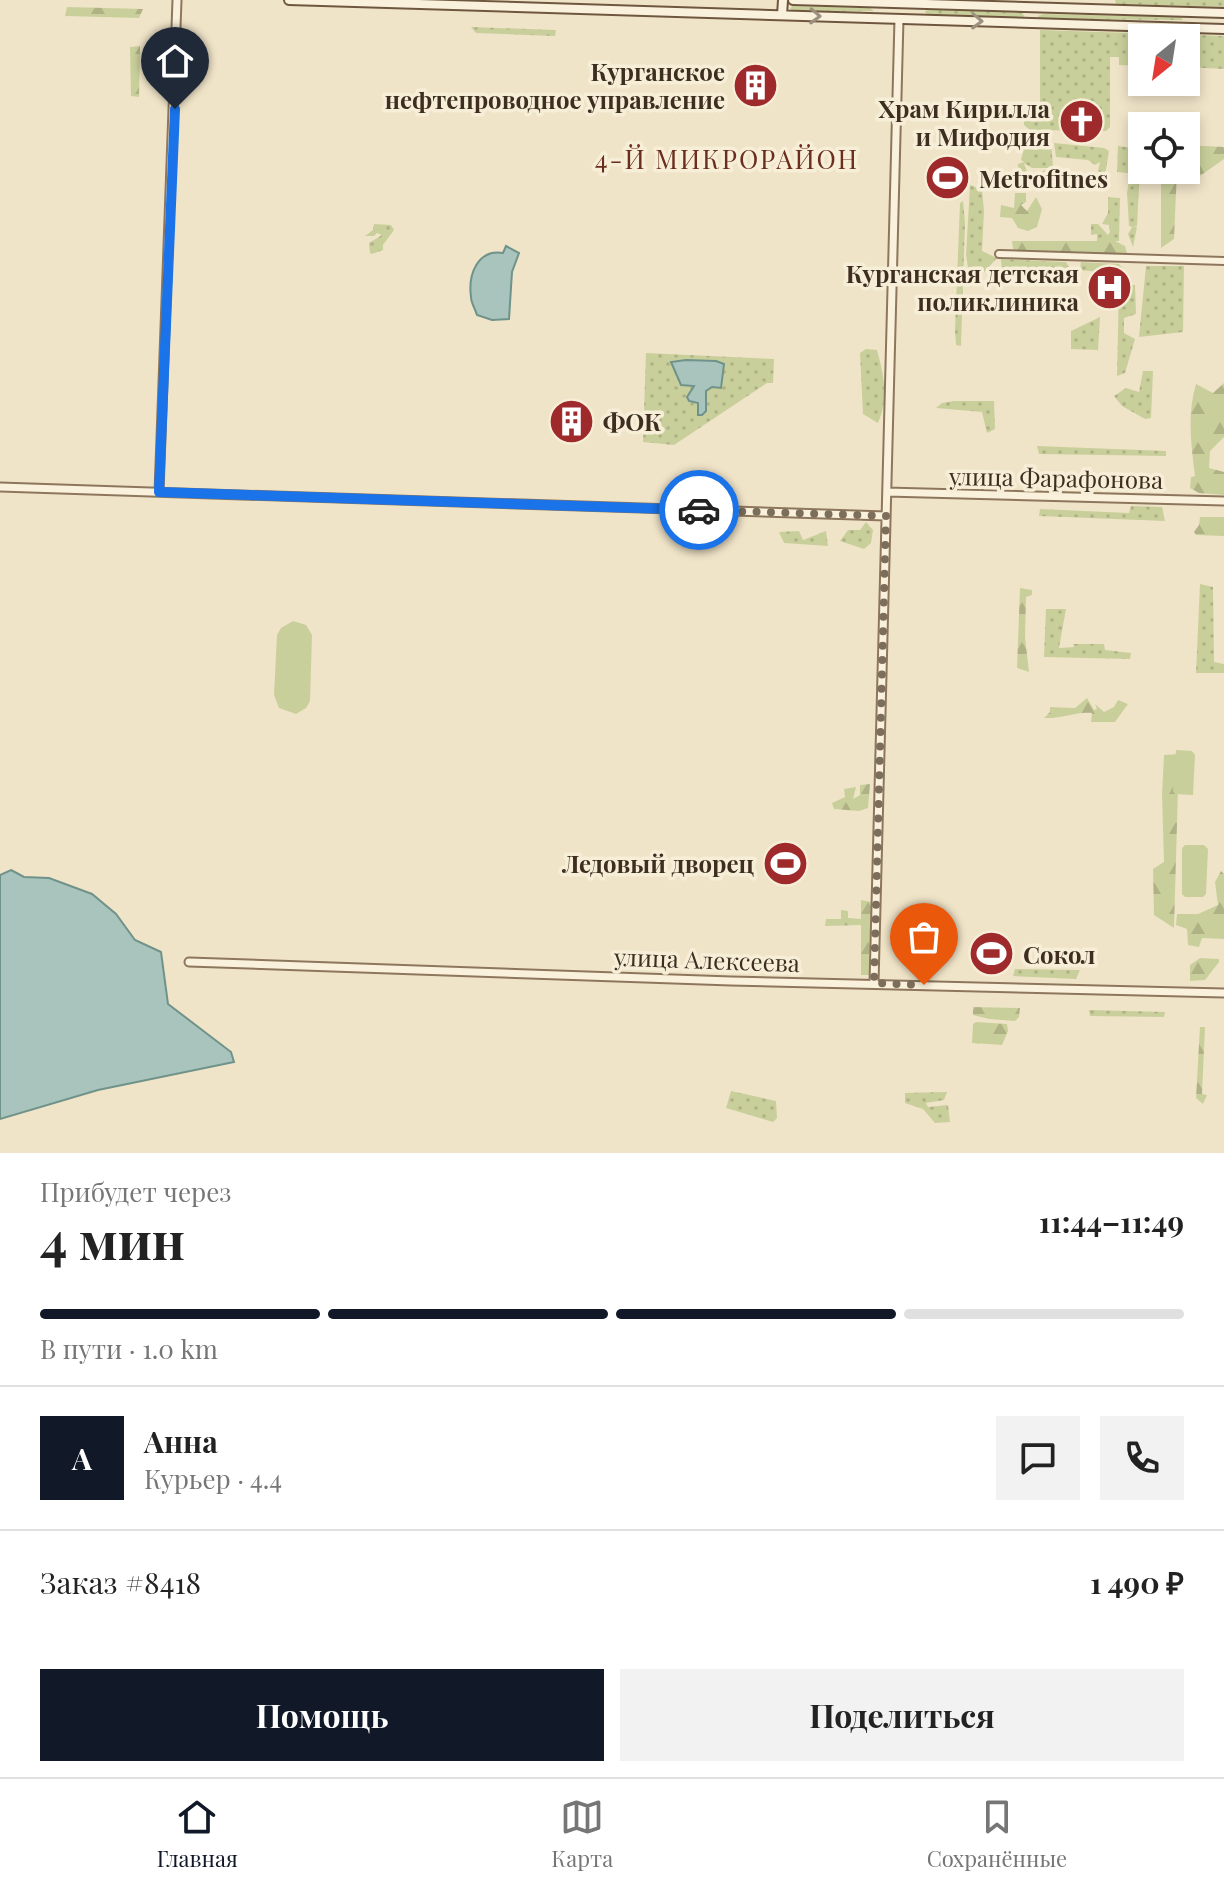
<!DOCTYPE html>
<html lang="ru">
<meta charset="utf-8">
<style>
:root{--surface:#fff;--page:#f2f2f2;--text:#222;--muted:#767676;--line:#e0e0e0;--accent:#111827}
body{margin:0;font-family:"Playfair Display",serif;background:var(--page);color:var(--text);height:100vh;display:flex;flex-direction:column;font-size:30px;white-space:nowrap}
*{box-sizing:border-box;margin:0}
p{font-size:26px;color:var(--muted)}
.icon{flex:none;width:44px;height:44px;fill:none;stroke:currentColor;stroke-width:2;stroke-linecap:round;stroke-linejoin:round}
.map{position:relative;height:1153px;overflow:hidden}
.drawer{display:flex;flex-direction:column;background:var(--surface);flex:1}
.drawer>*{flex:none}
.needle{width:52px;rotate:210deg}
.fabs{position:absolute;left:1128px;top:24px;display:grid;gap:16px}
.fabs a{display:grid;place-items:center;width:72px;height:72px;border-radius:0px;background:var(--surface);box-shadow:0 4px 12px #0003;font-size:40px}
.pin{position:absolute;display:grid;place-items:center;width:68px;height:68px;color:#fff;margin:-82px -34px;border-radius:50% 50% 50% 0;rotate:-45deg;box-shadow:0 0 8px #0007}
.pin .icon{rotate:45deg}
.courier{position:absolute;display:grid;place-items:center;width:80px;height:80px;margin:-40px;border:6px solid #1a73e8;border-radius:50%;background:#fff;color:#222;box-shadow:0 2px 10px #0007}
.headline em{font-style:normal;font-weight:700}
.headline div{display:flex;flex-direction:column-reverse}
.headline{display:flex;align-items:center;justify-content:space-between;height:136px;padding:0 40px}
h1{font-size:52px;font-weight:700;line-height:60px}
.bar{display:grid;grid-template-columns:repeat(4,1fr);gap:12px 8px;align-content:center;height:96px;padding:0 40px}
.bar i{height:10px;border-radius:6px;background:var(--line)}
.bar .selected{background:var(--accent)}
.bar p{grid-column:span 4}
.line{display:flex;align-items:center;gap:20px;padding:0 40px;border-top:2px solid var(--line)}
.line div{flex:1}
.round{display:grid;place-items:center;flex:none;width:84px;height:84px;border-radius:0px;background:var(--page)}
.cta{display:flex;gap:16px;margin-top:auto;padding:16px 40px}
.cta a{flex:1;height:92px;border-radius:0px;background:var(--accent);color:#fff;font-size:32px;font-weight:700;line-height:92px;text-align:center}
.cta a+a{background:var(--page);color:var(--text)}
.tab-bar{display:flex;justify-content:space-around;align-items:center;height:112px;border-top:2px solid var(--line);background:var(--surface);font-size:22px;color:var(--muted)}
.tab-bar a{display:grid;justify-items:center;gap:4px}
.tab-bar .selected{color:var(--accent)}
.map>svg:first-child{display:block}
.grass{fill:url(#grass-dots)}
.forest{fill:url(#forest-firs)}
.park{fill:url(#park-crowns)}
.garden{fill:#c9cf9b}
.water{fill:#a9c4bc;stroke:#6f938a;stroke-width:2}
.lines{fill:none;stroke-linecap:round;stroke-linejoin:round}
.minor-casing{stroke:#8d765c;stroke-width:10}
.tertiary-casing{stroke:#8d765c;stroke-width:11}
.secondary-casing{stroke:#6f573f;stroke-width:12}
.minor{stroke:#faf1dc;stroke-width:6}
.tertiary{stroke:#faf1dc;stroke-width:7}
.secondary{stroke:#faf1dc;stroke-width:8}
.oneway{stroke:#9c907e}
.done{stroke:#7c6e5b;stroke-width:8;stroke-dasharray:0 14.4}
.route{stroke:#1a73e8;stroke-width:10}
.labels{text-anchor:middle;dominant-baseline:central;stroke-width:7;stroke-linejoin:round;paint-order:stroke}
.poi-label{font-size:24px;font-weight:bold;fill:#3d2e20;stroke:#f7eed8;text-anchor:end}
.street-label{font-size:24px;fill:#3d2e20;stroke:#f7eed8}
.neighbourhood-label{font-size:26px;letter-spacing:2px;fill:#6b2e1e;stroke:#f7eed8}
</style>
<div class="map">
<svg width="1224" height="1153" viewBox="0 0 1224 1153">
<defs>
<pattern id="grass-dots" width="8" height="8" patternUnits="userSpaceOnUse" patternTransform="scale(2)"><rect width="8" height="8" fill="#c9cf9b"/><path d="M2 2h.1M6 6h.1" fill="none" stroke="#aeb285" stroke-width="1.8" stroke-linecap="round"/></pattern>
<pattern id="forest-firs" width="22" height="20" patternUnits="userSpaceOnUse" patternTransform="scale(2)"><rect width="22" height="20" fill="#c9cf9b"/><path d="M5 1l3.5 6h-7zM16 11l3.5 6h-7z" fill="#aeb285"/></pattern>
<pattern id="park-crowns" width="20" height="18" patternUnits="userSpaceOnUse" patternTransform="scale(2)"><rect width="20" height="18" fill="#c9cf9b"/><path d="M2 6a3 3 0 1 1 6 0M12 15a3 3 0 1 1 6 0" fill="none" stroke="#aeb285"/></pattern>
</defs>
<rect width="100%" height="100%" fill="#f0e4c8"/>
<!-- grass -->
<path class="grass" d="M1115 0H1224V7L1116 4Z
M792 6 870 8 874 11 792 12 790 9Z
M928 9 1022 12 1024 16 1021 19 928 15 925 12Z
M1043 14 1181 17 1183 20 1040 19 1038 16Z
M471 27 556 30 555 36 476 33Z
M1040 30 1224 36V69L1186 67V38H1142V66L1119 65V57H1110V127L1106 131 1030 130 1024 125V114H1040Z
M1051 140 1053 168H1032L1024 163 1027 172 1034 176 1045 170 1048 175 1038 188 1035 184 1017 188 1018 164 1024 162 1021 160 1023 152 1020 142Z
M1054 143 1104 148 1109 151 1105 175 1098 171 1100 162 1095 165 1088 160 1056 157Z
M1118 146 1139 149 1138 167 1128 173 1117 172Z
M1140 168 1137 226 1133 227H1137L1133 247 1128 234 1132 227 1129 226 1127 193 1130 174Z
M970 185 982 190 984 211 982 251 997 258 971 287 966 255Z
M1108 197 1120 198 1119 241H1097V234L1091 235V224H1098L1108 235 1110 232 1109 225 1102 224 1108 213Z
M963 201 965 223 961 346 956 345 955 330 960 203Z
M374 224 391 225 394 230 383 245V250L372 254 370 253 369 243 382 235 377 233 374 236H365L373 230Z
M1001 259 1066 262 1071 270 1002 271Z
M1081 262 1119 264 1124 270 1122 283 1119 282 1117 274 1080 270Z
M1146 266H1184L1183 332 1139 337Z
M1119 285H1135L1136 314 1124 318V333L1135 339 1125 373 1117 376Z
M1100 317 1098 350 1071 349V331Z
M866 349 877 350C884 376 889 398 878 423L863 414 860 353Z
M646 353 774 359 773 383H767L674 445 643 442Z
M1143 371H1153L1151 418 1145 419 1122 406 1114 396 1126 388 1139 392Z
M954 401H994L995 429 987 433 982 412 936 408 942 403Z
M1037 446 1166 451V456L1039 454Z
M1131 506 1162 507 1165 521 1039 516 1040 509 1129 513Z
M866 522 873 530 871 543 864 549 840 541 848 530H860Z
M799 531 803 540 826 531 828 546 784 543 779 532Z
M1200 584 1213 587 1214 662 1224 664V673H1196Z
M1046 609H1066L1059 648 1074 647 1073 644H1104L1105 650 1131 653 1130 659 1044 657Z
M1015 969 1080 970 1076 979 1013 976Z
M1089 1010 1165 1012 1164 1017 1090 1016Z
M731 1091 776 1101 777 1118 773 1122 726 1108Z
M947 1092 944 1100 926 1103 928 1107 948 1105 950 1122 935 1123 923 1109 905 1103V1093Z"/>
<!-- forest -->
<path class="forest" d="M67 7 143 9 139 18 65 16Z
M140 46V47L139 97 131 96 130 47Z
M1186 145 1224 147V159L1197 178 1186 166Z
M1161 170H1177L1174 239 1161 248Z
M1015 193H1026V202L1021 205 1027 211 1036 197 1042 209 1037 227 1028 231 1018 228 1012 218 1000 217 1001 205 1014 208Z
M1012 241H1115L1125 246 1128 257 1014 255Z
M1224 383V437L1210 451 1209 468 1224 472V495L1199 493 1190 488 1191 477 1195 476C1191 445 1187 414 1196 384L1213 393Z
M1200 517H1224V536L1196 535 1194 532 1199 525Z
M1020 588 1032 590V595L1026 597 1025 637 1029 672 1017 668Z
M1087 698 1094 710 1097 709 1095 704 1104 712 1114 707 1118 700 1128 704 1115 722H1091L1092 713C1077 711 1062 719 1044 718L1050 712V707L1075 708Z
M1179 754 1174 928 1154 915 1153 869 1164 862 1162 795 1164 755Z
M870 784 868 808 859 811 834 809 832 803 845 797 844 789 856 787 853 799 860 795V785Z
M1221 871 1224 874V939L1202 938 1199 947 1188 945 1187 929 1176 925 1177 914H1198L1218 905 1215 882Z
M861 900 871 902 869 975H861V925L825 926 826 919H841V910L848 911V918L861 919Z
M1200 958 1219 959V962L1205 980 1190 981V965Z
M973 1007 1020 1008 1019 1017 1015 1021 989 1019 973 1015Z
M976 1022 1007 1024 1008 1031 1002 1045 972 1043 973 1024Z
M1200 1027H1205L1202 1094 1207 1095 1203 1104 1196 1098Z"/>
<!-- park -->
<path class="park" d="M616 97 652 98V112L616 111Z"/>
<!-- garden -->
<path class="garden" d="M293 621 306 625 312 635 310 701 306 708 296 714 279 708 274 695 277 635 281 628Z
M1176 750 1192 751 1195 755 1193 795 1175 794 1173 791Z
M1185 845H1204L1208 849 1206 894 1203 897H1185L1182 894V848Z"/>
<!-- water -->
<path class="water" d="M506 246 519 253 512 272 509 319 492 320 477 315C475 308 471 303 471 297 468 275 477 249 503 253Z
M686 360 716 361 724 364 721 388 712 387 706 391V411L702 415H698V403L689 401 687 397 694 386 681 385 671 362Z
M11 870 24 877 49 878 92 894 116 914 135 940 161 952 168 1004 231 1052 234 1062 98 1090 0 1119V875Z"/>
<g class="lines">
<defs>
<path id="minor" d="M999 254 1224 261"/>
<path id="tertiary" d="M0 487 886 516
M159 492 177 0
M887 492 1224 501
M189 962 731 981 1224 993
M874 983 899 19"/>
<path id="secondary" d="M289 0 1224 29
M793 0 1224 13
M782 15 783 0"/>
</defs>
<!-- minor casing -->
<use href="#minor" class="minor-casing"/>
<!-- tertiary casing -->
<use href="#tertiary" class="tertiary-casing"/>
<!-- secondary casing -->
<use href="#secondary" class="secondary-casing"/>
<!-- minor -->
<use href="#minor" class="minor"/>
<!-- tertiary -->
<use href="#tertiary" class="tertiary"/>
<!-- secondary -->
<use href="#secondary" class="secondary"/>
</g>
<!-- one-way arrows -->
<defs><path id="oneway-chevron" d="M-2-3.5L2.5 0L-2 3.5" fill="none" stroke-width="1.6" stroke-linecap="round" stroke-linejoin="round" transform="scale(2)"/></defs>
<g class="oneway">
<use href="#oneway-chevron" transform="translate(815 16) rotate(2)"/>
<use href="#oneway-chevron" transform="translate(977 21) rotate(2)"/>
</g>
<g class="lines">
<!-- done -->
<path class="done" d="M699 510 886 516 874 983 924 985"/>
<!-- route -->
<path class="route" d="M175 109 159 492 699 510"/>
</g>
<!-- icons -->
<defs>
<symbol id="building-disc" viewBox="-11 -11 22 22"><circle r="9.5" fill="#9e2a2b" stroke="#f7eed8"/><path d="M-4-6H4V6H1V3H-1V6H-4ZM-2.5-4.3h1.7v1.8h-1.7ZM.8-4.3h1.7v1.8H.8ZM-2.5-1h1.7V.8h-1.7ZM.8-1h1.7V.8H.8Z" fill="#fff"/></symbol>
<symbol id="church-disc" viewBox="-11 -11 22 22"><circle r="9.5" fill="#9e2a2b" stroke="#f7eed8"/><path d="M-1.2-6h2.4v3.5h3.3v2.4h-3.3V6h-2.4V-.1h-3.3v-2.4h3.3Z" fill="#fff"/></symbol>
<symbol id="stadium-disc" viewBox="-11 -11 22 22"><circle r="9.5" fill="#9e2a2b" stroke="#f7eed8"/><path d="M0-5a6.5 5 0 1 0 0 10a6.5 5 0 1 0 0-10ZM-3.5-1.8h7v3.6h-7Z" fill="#fff"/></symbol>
<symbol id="hospital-disc" viewBox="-11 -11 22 22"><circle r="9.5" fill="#9e2a2b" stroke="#f7eed8"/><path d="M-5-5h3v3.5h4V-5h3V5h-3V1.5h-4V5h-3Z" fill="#fff"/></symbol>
</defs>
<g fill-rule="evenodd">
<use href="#building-disc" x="730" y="60" width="51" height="51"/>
<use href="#church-disc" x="1056" y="96" width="51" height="51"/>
<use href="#stadium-disc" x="922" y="152" width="51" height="51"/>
<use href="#hospital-disc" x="1084" y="262" width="51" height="51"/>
<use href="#building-disc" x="546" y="396" width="51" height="51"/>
<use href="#stadium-disc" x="760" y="838" width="51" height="51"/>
<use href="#stadium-disc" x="966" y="928" width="51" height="51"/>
</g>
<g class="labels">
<!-- poi labels -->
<g class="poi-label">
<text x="725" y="71">Курганское<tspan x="725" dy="28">нефтепроводное управление</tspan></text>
<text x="1050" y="108">Храм Кирилла<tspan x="1050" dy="28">и Мифодия</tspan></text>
<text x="979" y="178" text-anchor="start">Metrofitnes</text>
<text x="1079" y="273">Курганская детская<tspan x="1079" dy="28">поликлиника</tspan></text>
<text x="603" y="421" text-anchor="start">ФОК</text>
<text x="754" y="863">Ледовый дворец</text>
<text x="1023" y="954" text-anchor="start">Сокол</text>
</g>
<!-- street labels -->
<g class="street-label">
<text transform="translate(1056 477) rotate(1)">улица Фарафонова</text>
<text transform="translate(707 959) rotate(2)">улица Алексеева</text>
</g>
<!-- neighbourhood labels -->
<g class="neighbourhood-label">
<text x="727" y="158">4-Й МИКРОРАЙОН</text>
</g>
</g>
</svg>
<div class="fabs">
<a><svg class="needle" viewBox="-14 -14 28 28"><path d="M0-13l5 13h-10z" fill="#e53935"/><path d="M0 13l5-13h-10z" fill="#767676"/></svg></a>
<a><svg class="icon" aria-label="locate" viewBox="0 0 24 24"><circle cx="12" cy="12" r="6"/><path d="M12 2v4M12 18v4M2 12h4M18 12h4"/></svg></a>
</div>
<div class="pin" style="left:924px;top:985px;background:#ea580c"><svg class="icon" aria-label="bag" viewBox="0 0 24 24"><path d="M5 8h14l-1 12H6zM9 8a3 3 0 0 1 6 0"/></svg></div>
<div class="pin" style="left:175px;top:109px;background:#1f2937"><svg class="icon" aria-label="home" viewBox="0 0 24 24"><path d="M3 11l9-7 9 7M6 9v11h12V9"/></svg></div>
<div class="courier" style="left:699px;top:510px"><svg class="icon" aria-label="car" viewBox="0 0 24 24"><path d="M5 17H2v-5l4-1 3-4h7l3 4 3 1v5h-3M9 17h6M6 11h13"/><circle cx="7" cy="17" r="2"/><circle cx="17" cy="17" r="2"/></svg></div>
</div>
<section class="drawer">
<div class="headline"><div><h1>4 мин</h1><p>Прибудет через</p></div><em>11:44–11:49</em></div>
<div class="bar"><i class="selected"></i><i class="selected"></i><i class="selected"></i><i></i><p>В пути · 1.0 km</p></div>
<div class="line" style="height:144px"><b class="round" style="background:var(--accent);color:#fff">А</b><div><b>Анна</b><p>Курьер · 4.4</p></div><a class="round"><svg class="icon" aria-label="chat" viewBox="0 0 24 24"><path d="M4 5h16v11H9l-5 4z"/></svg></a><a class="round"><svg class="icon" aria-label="phone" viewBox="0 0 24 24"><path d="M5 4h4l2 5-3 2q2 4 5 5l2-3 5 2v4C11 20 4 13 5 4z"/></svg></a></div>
<div class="line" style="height:104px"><div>Заказ #8418</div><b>1 490 ₽</b></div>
<div class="cta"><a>Помощь</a><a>Поделиться</a></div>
</section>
<nav class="tab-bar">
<a class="selected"><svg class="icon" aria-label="home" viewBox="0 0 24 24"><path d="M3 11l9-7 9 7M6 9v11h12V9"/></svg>Главная</a>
<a><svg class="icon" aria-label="map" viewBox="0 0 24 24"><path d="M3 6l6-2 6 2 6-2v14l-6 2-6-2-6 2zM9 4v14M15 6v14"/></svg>Карта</a>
<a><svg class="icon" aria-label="saved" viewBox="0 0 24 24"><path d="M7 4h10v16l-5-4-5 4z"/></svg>Сохранённые</a>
</nav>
